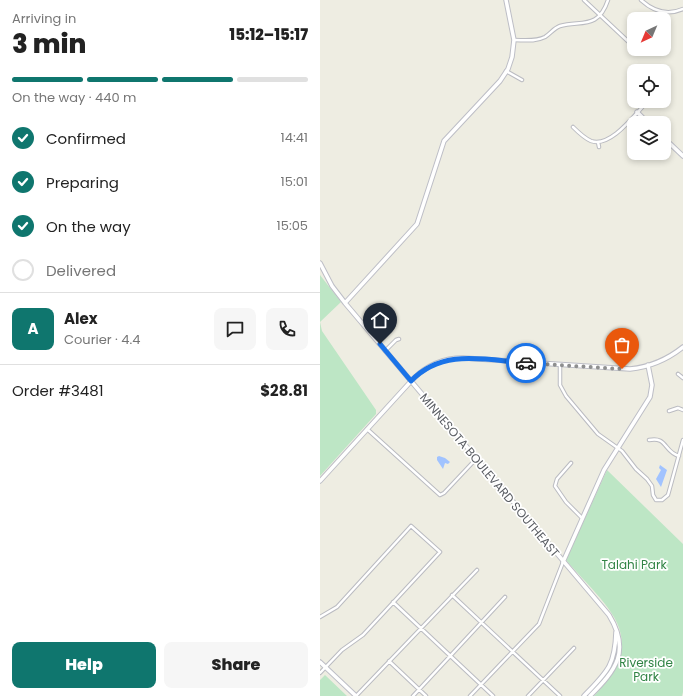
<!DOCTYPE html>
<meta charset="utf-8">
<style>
:root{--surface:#fff;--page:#f6f6f6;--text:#222;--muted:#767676;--line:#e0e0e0;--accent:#0f766e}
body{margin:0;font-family:Poppins,sans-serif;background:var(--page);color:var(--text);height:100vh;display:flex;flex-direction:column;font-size:15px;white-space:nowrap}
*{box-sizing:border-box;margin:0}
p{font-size:13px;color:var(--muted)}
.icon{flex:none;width:22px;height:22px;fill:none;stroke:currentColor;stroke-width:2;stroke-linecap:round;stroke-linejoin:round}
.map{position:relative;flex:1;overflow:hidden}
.panel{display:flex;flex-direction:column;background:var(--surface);width:320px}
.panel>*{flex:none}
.needle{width:26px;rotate:224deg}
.controls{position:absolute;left:307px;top:12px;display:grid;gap:8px}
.controls a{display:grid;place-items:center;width:44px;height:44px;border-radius:8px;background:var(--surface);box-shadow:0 2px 6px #0003;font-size:20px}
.pin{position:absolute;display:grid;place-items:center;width:34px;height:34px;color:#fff;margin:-41px -17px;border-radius:50% 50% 50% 0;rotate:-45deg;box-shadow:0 0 4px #0007}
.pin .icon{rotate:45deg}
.courier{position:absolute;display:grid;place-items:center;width:40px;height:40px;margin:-20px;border:3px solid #1a73e8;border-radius:50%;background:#fff;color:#222;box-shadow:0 1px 5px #0007}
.overview em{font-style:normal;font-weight:800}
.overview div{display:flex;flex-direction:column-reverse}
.overview{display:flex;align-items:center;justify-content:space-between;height:68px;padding:0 12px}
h1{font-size:26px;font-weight:800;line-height:30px}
.bar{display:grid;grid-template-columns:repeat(4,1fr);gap:6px 4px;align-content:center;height:48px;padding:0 12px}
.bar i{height:5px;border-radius:3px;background:var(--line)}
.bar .selected{background:var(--accent)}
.bar p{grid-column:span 4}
.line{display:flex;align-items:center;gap:10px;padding:0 12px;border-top:1px solid var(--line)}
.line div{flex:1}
.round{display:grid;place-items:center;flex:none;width:42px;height:42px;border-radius:8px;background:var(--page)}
ol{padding:0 12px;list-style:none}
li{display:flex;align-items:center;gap:12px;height:44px}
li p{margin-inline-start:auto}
li .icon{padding:4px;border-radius:50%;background:var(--accent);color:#fff;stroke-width:4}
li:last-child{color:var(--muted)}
li i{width:22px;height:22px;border:2px solid var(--line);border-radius:50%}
.button{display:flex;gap:8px;margin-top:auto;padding:8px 12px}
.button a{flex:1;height:46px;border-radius:8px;background:var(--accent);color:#fff;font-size:16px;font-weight:800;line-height:46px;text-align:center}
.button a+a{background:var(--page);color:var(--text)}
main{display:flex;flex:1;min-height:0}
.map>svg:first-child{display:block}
.green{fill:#bde6c5}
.water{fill:#a1c3ff}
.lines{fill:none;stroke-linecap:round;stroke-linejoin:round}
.street-casing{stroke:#babbc1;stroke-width:4.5}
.secondary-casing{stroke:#bdbec6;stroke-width:5.5}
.street{stroke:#fff;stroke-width:2.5}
.secondary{stroke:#fff;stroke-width:3.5}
.done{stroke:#8e8f8f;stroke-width:4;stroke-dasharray:0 7.2}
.route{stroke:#1a73e8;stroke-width:5}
.labels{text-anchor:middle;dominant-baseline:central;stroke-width:3.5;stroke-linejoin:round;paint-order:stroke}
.street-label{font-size:12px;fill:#5a5d63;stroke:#fff}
.park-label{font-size:12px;fill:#318445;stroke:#fff}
</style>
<main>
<section class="panel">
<div class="overview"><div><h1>3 min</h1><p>Arriving in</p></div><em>15:12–15:17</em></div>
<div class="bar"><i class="selected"></i><i class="selected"></i><i class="selected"></i><i></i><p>On the way · 440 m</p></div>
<ol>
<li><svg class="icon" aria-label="check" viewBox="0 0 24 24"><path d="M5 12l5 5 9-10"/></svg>Confirmed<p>14:41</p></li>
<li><svg class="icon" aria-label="check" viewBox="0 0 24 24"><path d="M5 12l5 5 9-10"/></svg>Preparing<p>15:01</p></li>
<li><svg class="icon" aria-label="check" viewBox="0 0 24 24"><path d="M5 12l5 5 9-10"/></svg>On the way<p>15:05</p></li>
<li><i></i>Delivered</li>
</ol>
<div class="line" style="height:72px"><b class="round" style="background:var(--accent);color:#fff">A</b><div><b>Alex</b><p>Courier · 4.4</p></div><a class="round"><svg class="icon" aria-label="chat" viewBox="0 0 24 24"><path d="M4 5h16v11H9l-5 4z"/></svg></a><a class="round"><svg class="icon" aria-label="phone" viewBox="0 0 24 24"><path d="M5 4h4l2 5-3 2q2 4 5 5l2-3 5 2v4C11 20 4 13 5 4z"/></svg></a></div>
<div class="line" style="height:52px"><div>Order #3481</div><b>$28.81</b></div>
<div class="button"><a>Help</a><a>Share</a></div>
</section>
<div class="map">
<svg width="363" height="696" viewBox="0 0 363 696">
<rect width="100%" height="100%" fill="#eeede2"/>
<!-- green -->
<path class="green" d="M0 275 21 302 0 322 2 331 56 410V414L0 476Z
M287 470 363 544V692L362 696H274C332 636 288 609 246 560Z
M5 675 27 696H0V680Z"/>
<!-- water -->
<path class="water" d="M119 456 125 458 130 462 128 464 125 463 123 469 117 460V457Z
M340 465 347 470 341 487 336 479 341 470 339 468Z"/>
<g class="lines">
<defs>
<path id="street" d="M264 0 313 46 314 45
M321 0C333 11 347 16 363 9
M336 19 340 12
M194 40C204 40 215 42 225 37 230 34 234 28 240 26 261 20 278 30 288 0
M186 71 202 80
M344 84 347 81
M253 127C258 132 264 138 271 141 291 148 315 114 328 101
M278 142 279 147
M65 351 76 340 79 339
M240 365V385L246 396 278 434 302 451 316 469 327 479 332 486 333 495 336 500H342L348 495 363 440
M358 374 363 378
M349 411 358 408 363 410
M47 429 120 495 124 493 156 459
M329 440C347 436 344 452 359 456
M251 463 237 479 235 486 246 502 262 518
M132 595 240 696
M73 602 173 696
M0 617 17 607 91 526 120 552 43 635 22 650 0 673
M69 661 106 696
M36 696 157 570
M93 696 185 597
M150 696 219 624 243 562
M208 696 254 648"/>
<path id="secondary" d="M317 112 328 123
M344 138 363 156
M0 263 12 286 25 303 289 615C311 651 296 670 270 696
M25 303 97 224 124 141 180 81 188 69 192 57 194 40 186 0
M0 481 93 379C107 365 123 358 143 358L310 369C330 367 348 359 363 347
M243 562 284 470 330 397 332 385 328 365
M0 662 36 696
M264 696C287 672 295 666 296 632"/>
</defs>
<!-- street casing -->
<use href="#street" class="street-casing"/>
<!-- secondary casing -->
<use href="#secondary" class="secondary-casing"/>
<!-- street -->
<use href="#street" class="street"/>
<!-- secondary -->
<use href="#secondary" class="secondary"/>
</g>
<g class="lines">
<!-- done -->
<path class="done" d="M206 363 302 369"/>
<!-- route -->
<path class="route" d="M60 344 91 381C123 348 165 360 206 363"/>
</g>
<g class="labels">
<!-- street labels -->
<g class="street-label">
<text transform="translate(170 475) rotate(50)">MINNESOTA BOULEVARD SOUTHEAST</text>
</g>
<!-- park labels -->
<g class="park-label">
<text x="314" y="564">Talahi Park</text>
<text x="326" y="662">Riverside<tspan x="326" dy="14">Park</tspan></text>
</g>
</g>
</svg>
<div class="controls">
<a><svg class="needle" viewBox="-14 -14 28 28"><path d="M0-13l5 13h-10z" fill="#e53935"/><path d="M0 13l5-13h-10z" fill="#767676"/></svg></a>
<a><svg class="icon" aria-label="locate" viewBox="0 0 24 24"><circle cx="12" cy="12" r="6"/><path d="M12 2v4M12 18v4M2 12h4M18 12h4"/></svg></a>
<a><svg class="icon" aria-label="layers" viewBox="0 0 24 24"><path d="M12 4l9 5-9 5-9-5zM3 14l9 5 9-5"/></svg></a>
</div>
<div class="pin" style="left:302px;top:369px;background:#ea580c"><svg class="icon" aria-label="bag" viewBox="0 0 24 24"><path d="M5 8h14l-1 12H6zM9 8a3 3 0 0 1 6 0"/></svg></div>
<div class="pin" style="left:60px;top:344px;background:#1f2937"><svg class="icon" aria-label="home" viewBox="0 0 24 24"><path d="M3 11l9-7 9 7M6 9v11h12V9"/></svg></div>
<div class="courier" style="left:206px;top:363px"><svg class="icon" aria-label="car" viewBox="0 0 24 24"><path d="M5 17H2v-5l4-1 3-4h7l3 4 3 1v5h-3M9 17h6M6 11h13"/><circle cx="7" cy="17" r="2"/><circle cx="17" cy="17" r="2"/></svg></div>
</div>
</main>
